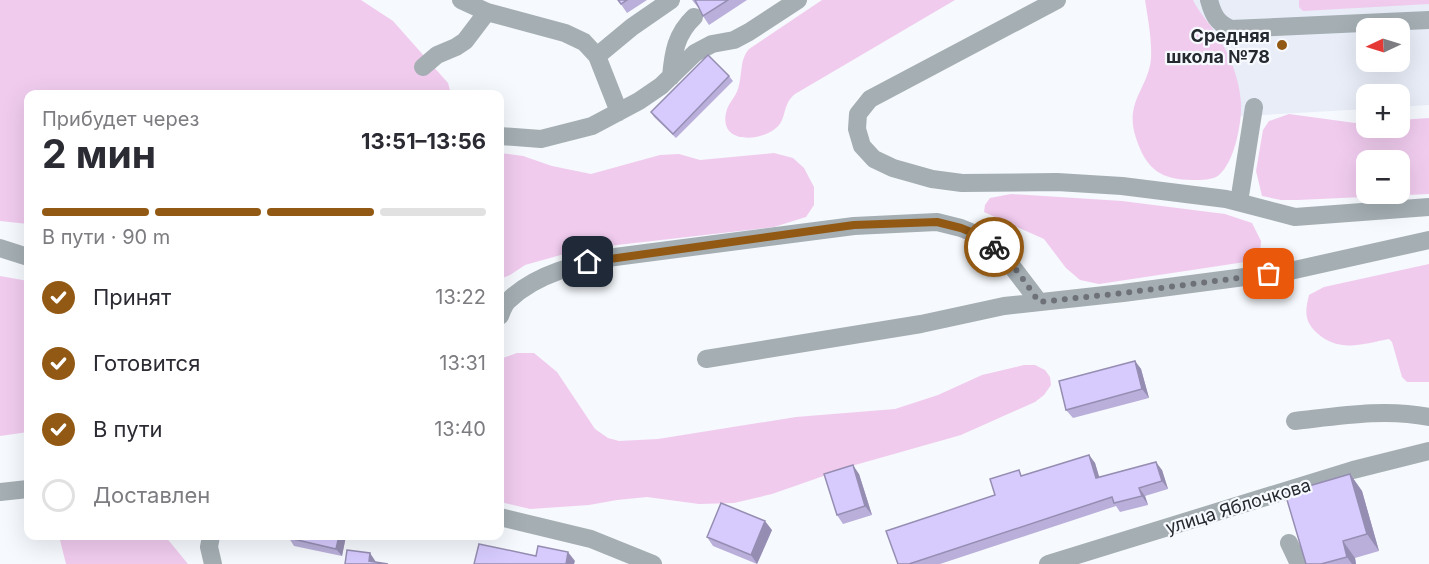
<!DOCTYPE html>
<html lang="ru">
<meta charset="utf-8">
<style>
:root{--surface:#fff;--page:#f7f7f7;--text:#2b2b33;--muted:#7c7c81;--line:#e1e1e2;--accent:#925914}
body{margin:0;font-family:Inter,sans-serif;background:var(--page);color:var(--text);height:100vh;display:flex;flex-direction:column;font-size:22px;white-space:nowrap}
*{box-sizing:border-box;margin:0}
p{font-size:20px;color:var(--muted)}
.icon{flex:none;width:33px;height:33px;fill:none;stroke:currentColor;stroke-width:2;stroke-linecap:round;stroke-linejoin:round}
.map{position:relative;flex:1;overflow:hidden}
.drawer{position:absolute;left:24px;top:90px;width:480px;height:450px;display:flex;flex-direction:column;background:var(--surface);border-radius:12px;box-shadow:0 6px 24px #0002}
.drawer>*{flex:none}
.needle{width:39px;rotate:266deg}
.buttons{position:absolute;left:1356px;top:18px;display:grid;gap:12px}
.buttons a{display:grid;place-items:center;width:54px;height:54px;border-radius:12px;background:var(--surface);box-shadow:0 6px 24px #0002;font-size:30px}
.pin{position:absolute;display:grid;place-items:center;width:51px;height:51px;color:#fff;margin:-26px;border-radius:12px;box-shadow:0 3px 9px #0006}
.courier{position:absolute;display:grid;place-items:center;width:60px;height:60px;margin:-30px;border:4px solid #925914;border-radius:50%;background:#fff;color:#222;box-shadow:0 2px 8px #0007}
.summary em{font-style:normal;font-weight:700}
.summary div{display:flex;flex-direction:column-reverse}
.summary{display:flex;align-items:center;justify-content:space-between;height:102px;padding:0 18px}
h1{font-size:39px;font-weight:700;line-height:45px}
.bar{display:grid;grid-template-columns:repeat(4,1fr);gap:9px 6px;align-content:center;height:72px;padding:0 18px}
.bar i{height:8px;border-radius:4px;background:var(--line)}
.bar .selected{background:var(--accent)}
.bar p{grid-column:span 4}
ol{padding:0 18px;list-style:none}
li{display:flex;align-items:center;gap:18px;height:66px}
li p{margin-inline-start:auto}
li .icon{padding:6px;border-radius:50%;background:var(--accent);color:#fff;stroke-width:4}
li:last-child{color:var(--muted)}
li i{width:33px;height:33px;border:3px solid var(--line);border-radius:50%}
.map>svg:first-child{display:block}
.built{fill:#e8edf8;fill-rule:evenodd}
.green{fill:#f0cbee;fill-rule:evenodd}
.lines{fill:none;stroke-linecap:round;stroke-linejoin:round}
.minor{stroke:#a4aeb3;stroke-width:18}
.wall{fill:#b9afda}
.shaded-wall{fill:#968eb2}
.building{fill:#d7cbfe;stroke:#968eb2;stroke-width:1.5}
.done{stroke:#6e7278;stroke-width:6;stroke-dasharray:0 10.8}
.route{stroke:#925914;stroke-width:8}
.poi-dot{fill:#925914;stroke:#f6f9fd;stroke-width:2}
.labels{text-anchor:middle;dominant-baseline:central;stroke-width:4.5;stroke-linejoin:round;paint-order:stroke}
.poi-label{font-size:18px;font-weight:bold;fill:#252930;stroke:#f6f9fd;text-anchor:end}
.street-label{font-size:18px;fill:#252930;stroke:#f6f9fd}
</style>
<div class="map">
<svg width="1429" height="564" viewBox="0 0 1429 564">
<rect width="100%" height="100%" fill="#f6f9fd"/>
<!-- built -->
<path class="built" d="M1190 0H1429V105L1400 107V94H1366V109L1211 118ZM1366 28H1400V62H1366Z"/>
<!-- green -->
<path class="green" d="M0 0H361L393 21 448 83 451 94H28V224L0 221Z
M822 0H955L795 94C780 106 789 121 772 131 754 142 720 142 726 113 728 103 735 98 738 89 743 74 739 61 749 49Z
M1145 0H1193C1199 13 1209 22 1216 34 1230 54 1239 78 1241 102 1242 122 1235 161 1219 175 1213 180 1201 180 1193 180 1161 180 1146 169 1136 138 1124 102 1148 89 1151 59 1152 40 1148 19 1145 0Z
M1299 0H1429V4L1303 11 1299 7Z
M1289 114 1355 123 1366 122V128H1400V120L1429 118V194L1298 200H1281L1262 196 1256 171 1263 130 1269 121ZM1400 160V194H1366V160Z
M500 153 523 156 552 166 591 174 660 155 679 154 700 160 774 153 793 158 804 168 814 187V205L806 217 774 227 582 249 525 265 510 275 500 279Z
M1011 194 1122 201 1225 214 1252 223 1261 241 1260 255 1245 262 1099 284 1080 280 1066 268 1044 239 984 212 985 205 990 198Z
M1429 264V382H1407L1402 377 1392 342 1389 339C1363 344 1339 353 1317 333 1304 321 1305 311 1309 295L1324 287Z
M0 276 28 281V432L0 436Z
M517 353H534L557 372 595 429 608 438 619 441 658 439 796 417 895 409 938 395 982 375 1024 365H1035L1045 370 1050 377 1051 385 1044 395 1035 402 961 435 855 465 772 494 734 503 699 504 647 497 617 500 589 505 530 509 500 502V359Z
M59 536H165L188 564H66Z"/>
<g class="lines">
<!-- minor -->
<path class="minor" d="M461 0 487 12 565 33 584 42 597 56 619 112
M1057 0 870 99 858 114 857 129 862 146 874 159 893 168 932 179 962 183 1057 182 1122 186 1226 199 1295 217 1429 207
M1209 0C1213 15 1217 23 1231 29L1429 20
M597 56 632 27 671 0
M423 67 437 55 456 47 465 41 487 12
M671 77C673 53 676 34 694 17
M500 136 541 139 592 126 639 101 661 86 695 53 712 44 734 40 749 32 798 0
M1239 202 1254 107
M0 248 28 257
M500 316C502 311 504 304 509 300 537 273 578 264 615 257L854 226 937 222 961 228 983 237 1001 252 1039 302
M706 359 921 324 1004 306 1123 293 1290 271 1429 240
M1295 421C1339 416 1385 408 1429 417
M0 492 28 489
M500 517 591 539 653 564
M211 536 209 547 213 564
M1289 543 1299 564
M1048 564 1353 470 1429 451"/>
</g>
<!-- wall -->
<path class="wall" d="M618 0H647L627 13Z
M692 0H747L709 25 703 16 699 7 697 6Z
M729 76 733 81 676 138 654 117 651 112Z
M1135 361 1141 369 1149 398 1073 418 1066 410Z
M1089 455 1095 463 1099 477 1162 470 1168 489 1145 496 1148 505 1120 512 1116 506 940 564H898L1023 476Z
M859 474 872 515 843 524 837 515Z
M1350 474 1362 491 1379 551 1355 558 1356 564H1306Z
M772 530 757 564 713 546 707 537Z
M290 536H346L342 556 294 546 289 538Z"/>
<!-- shaded-wall -->
<path class="shaded-wall" d="M1135 361 1141 369 1149 398 1142 389Z
M1089 455 1095 463 1102 486 1096 478Z
M1156 462 1162 470 1168 489 1162 481Z
M853 465 859 474 872 515 865 506Z
M1350 474 1362 491 1379 551 1367 534Z
M1139 488 1145 496 1148 505 1142 496Z
M765 521 772 530 757 564 751 555Z
M339 536H346L342 556 336 549Z
M1343 541 1355 558 1356 564H1352L1347 557Z
M568 552 575 561 574 564H566Z
M370 553 376 562 369 561Z"/>
<!-- building -->
<path class="building" d="M618 0H627L621 4Z
M695 0H728L703 16Z
M708 55 729 76 673 134 651 112Z
M1135 361 1142 389 1066 410 1059 381Z
M1089 455 1096 478 1156 462 1162 481 1139 488 1142 496 1114 503 1112 497 909 564H898L886 531 995 495 990 479 1019 470 1021 476Z
M853 465 865 506 837 515 824 474Z
M1350 474 1367 534 1343 541 1347 557 1321 564H1306L1285 493Z
M721 503 765 521 751 555 707 537Z
M290 536H339L336 549 289 538Z
M479 544 536 556 538 546 568 552 566 564H474Z
M347 550 370 553 369 561 388 564H345Z"/>
<g class="lines">
<!-- done -->
<path class="done" d="M994 247 1018 272 1039 302 1123 293 1269 274"/>
<!-- route -->
<path class="route" d="M588 262 854 225 937 222 961 228 983 237 994 247"/>
</g>
<!-- markers -->
<circle class="poi-dot" cx="1282" cy="45" r="6"/>
<g class="labels">
<!-- poi labels -->
<g class="poi-label">
<text x="1270" y="35">Средняя<tspan x="1270" dy="21">школа №78</tspan></text>
</g>
<!-- street labels -->
<g class="street-label">
<text transform="translate(1238 506) rotate(-17)">улица Яблочкова</text>
</g>
</g>
</svg>
<div class="buttons">
<a><svg class="needle" viewBox="-14 -14 28 28"><path d="M0-13l5 13h-10z" fill="#e53935"/><path d="M0 13l5-13h-10z" fill="#7c7c81"/></svg></a>
<a>+</a>
<a>−</a>
</div>
<div class="pin" style="left:1269px;top:274px;background:#ea580c"><svg class="icon" aria-label="bag" viewBox="0 0 24 24"><path d="M5 8h14l-1 12H6zM9 8a3 3 0 0 1 6 0"/></svg></div>
<div class="pin" style="left:588px;top:262px;background:#1f2937"><svg class="icon" aria-label="home" viewBox="0 0 24 24"><path d="M3 11l9-7 9 7M6 9v11h12V9"/></svg></div>
<div class="courier" style="left:994px;top:247px"><svg class="icon" aria-label="bike" viewBox="0 0 24 24"><circle cx="6" cy="16" r="4"/><circle cx="18" cy="16" r="4"/><path d="M6 16l4-8h5l3 8M10 8l3 8H6M13 5h3"/></svg></div>
<section class="drawer">
<div class="summary"><div><h1>2 мин</h1><p>Прибудет через</p></div><em>13:51–13:56</em></div>
<div class="bar"><i class="selected"></i><i class="selected"></i><i class="selected"></i><i></i><p>В пути · 90 m</p></div>
<ol>
<li><svg class="icon" aria-label="check" viewBox="0 0 24 24"><path d="M5 12l5 5 9-10"/></svg>Принят<p>13:22</p></li>
<li><svg class="icon" aria-label="check" viewBox="0 0 24 24"><path d="M5 12l5 5 9-10"/></svg>Готовится<p>13:31</p></li>
<li><svg class="icon" aria-label="check" viewBox="0 0 24 24"><path d="M5 12l5 5 9-10"/></svg>В пути<p>13:40</p></li>
<li><i></i>Доставлен</li>
</ol>
</section>
</div>
